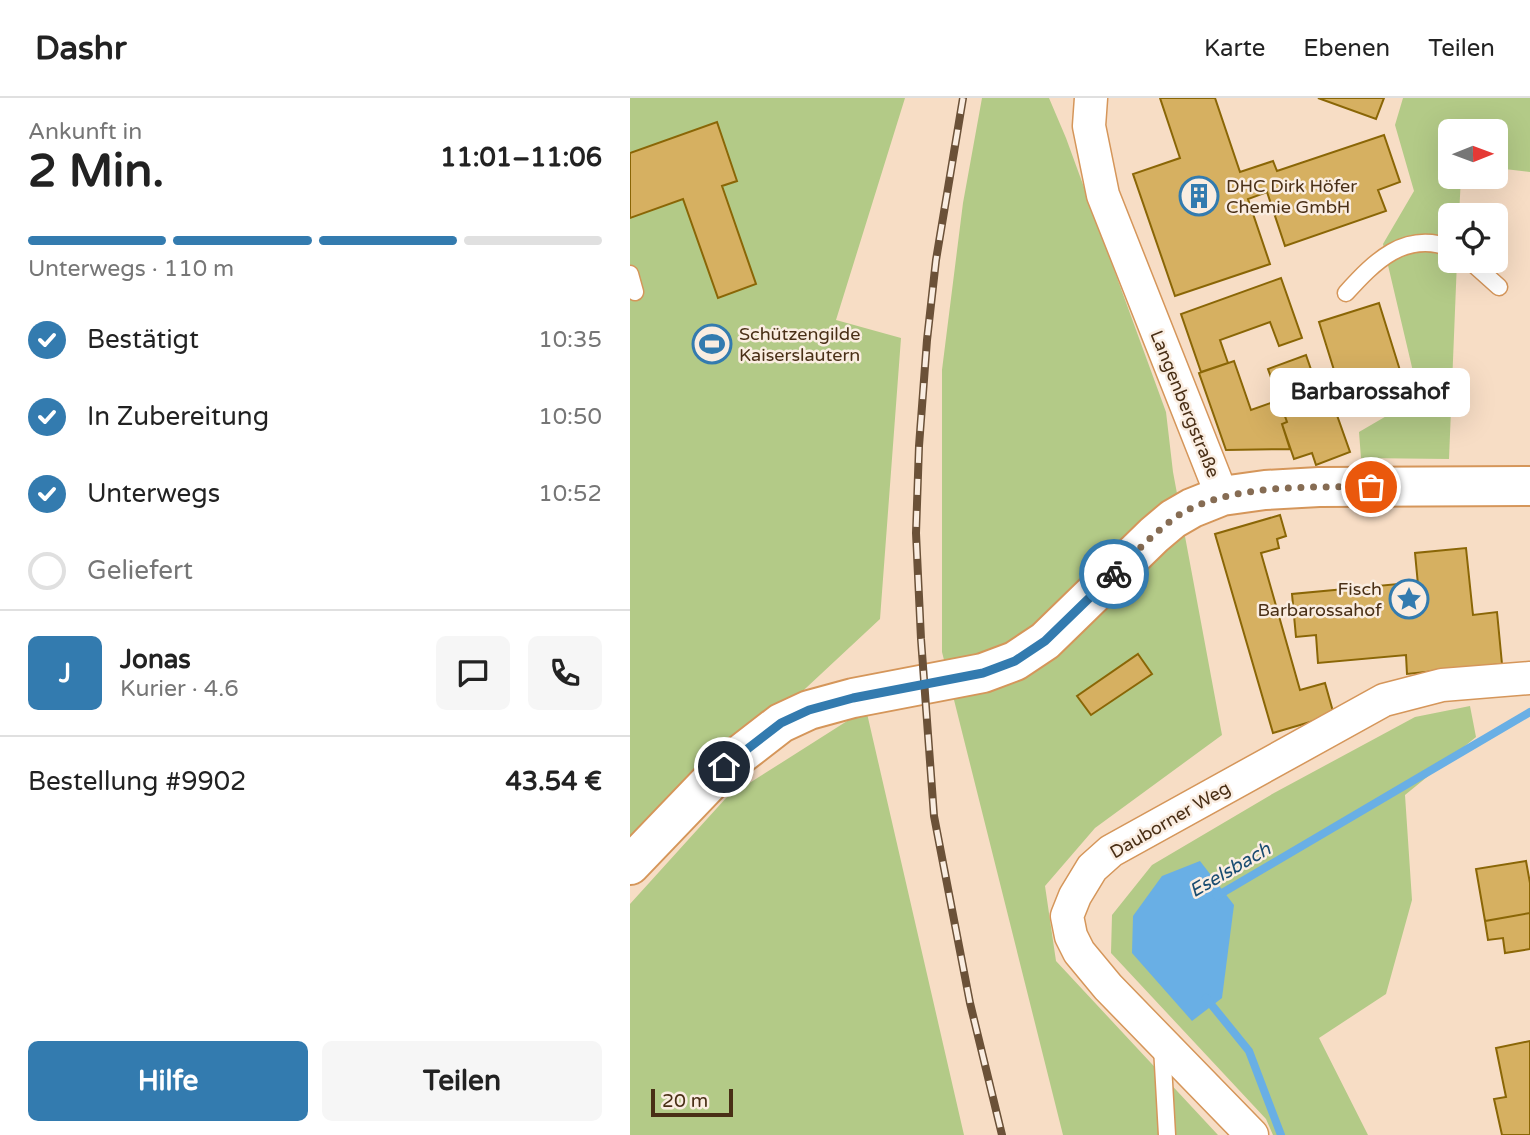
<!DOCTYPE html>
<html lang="de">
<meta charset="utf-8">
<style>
:root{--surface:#fff;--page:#f6f6f6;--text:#222;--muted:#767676;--line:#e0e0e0;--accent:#337baf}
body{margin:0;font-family:"Varela Round",sans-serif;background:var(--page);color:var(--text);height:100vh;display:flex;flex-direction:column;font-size:26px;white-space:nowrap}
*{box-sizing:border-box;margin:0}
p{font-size:23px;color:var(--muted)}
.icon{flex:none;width:38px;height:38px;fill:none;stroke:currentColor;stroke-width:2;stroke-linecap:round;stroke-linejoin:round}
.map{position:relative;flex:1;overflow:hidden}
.panel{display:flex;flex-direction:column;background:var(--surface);width:630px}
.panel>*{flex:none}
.needle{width:46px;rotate:89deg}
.tools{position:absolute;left:808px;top:21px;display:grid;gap:14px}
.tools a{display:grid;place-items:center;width:70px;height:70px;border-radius:10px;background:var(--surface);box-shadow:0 7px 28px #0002;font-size:35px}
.scale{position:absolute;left:21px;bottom:18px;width:82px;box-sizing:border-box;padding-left:7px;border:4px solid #492f16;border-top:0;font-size:19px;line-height:24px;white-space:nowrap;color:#492f16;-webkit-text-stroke:5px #faede1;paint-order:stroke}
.pin{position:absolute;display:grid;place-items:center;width:60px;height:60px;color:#fff;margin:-30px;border:4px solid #fff;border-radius:50%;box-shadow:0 2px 7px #0007}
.courier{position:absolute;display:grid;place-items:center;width:70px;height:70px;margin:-35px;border:5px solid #337baf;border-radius:50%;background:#fff;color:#222;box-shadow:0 2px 9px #0007}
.bubble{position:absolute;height:49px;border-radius:10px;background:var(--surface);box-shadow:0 7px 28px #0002;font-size:23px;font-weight:800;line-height:49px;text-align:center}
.head em{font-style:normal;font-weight:800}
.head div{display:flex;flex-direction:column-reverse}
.head{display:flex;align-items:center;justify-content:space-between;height:119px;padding:0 28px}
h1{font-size:46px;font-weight:800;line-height:52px}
.bar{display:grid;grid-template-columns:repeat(4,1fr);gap:10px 7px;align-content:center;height:84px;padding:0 28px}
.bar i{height:9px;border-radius:5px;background:var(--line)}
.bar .active{background:var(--accent)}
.bar p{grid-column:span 4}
.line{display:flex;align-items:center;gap:18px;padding:0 28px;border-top:2px solid var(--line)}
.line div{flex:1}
.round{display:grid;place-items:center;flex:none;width:74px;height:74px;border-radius:10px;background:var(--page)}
ol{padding:0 28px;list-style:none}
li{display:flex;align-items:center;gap:21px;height:77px}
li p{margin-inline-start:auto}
li .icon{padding:7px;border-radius:50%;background:var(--accent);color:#fff;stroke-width:4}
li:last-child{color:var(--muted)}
li i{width:38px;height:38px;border:4px solid var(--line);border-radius:50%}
.primary-button{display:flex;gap:14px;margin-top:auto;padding:14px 28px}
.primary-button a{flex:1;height:80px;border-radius:10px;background:var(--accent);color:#fff;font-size:28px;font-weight:800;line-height:80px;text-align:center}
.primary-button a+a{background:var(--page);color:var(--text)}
header{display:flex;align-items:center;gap:42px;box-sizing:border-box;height:98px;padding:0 35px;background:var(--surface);border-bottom:2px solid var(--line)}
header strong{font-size:33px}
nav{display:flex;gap:38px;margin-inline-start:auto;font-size:24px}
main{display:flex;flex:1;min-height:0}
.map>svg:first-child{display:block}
.green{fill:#b3ca87}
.water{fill:#69afe5}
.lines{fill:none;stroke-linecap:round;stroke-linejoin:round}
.stream{stroke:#69afe5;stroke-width:8}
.building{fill:#d6b061;stroke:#8a6606;stroke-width:2}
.lane-casing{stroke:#d5965a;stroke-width:19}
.street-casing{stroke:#d5965a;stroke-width:35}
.secondary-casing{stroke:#d5965a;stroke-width:42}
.lane{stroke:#fff;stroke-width:16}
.street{stroke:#fff;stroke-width:32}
.secondary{stroke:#fff;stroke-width:38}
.rail-casing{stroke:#6b5138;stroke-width:8}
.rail{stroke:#faede1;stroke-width:5;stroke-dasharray:16;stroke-linecap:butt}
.done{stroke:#866c53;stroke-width:7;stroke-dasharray:0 12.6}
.route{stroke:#337baf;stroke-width:9}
.labels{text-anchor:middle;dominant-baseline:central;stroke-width:5;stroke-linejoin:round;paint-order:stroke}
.poi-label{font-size:18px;fill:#492f16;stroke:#faede1;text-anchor:start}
.street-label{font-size:18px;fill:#492f16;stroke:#faede1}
.water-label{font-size:19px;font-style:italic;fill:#194c71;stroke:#faede1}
</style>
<header>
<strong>Dashr</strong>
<nav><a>Karte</a><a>Ebenen</a><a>Teilen</a></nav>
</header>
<main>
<section class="panel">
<div class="head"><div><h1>2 Min.</h1><p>Ankunft in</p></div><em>11:01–11:06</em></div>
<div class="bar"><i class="active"></i><i class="active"></i><i class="active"></i><i></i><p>Unterwegs · 110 m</p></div>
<ol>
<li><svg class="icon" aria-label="check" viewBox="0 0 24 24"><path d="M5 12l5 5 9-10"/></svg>Bestätigt<p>10:35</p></li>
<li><svg class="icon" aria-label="check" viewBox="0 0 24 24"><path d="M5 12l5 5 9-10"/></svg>In Zubereitung<p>10:50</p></li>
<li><svg class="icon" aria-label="check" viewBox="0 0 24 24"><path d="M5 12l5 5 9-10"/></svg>Unterwegs<p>10:52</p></li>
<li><i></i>Geliefert</li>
</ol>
<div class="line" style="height:126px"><b class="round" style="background:var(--accent);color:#fff">J</b><div><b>Jonas</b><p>Kurier · 4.6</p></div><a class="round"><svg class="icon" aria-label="chat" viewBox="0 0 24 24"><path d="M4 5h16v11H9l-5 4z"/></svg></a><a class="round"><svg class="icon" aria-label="phone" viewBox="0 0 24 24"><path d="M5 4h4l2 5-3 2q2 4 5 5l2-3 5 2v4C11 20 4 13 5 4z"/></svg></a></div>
<div class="line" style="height:91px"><div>Bestellung #9902</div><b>43.54 €</b></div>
<div class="primary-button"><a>Hilfe</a><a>Teilen</a></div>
</section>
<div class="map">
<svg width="900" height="1037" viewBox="0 0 900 1037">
<rect width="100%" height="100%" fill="#f7ddc5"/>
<!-- green -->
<path class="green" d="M0 0H275L206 222 271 240 250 521 0 754Z
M352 0H419L436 40 536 314 543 374 592 637 465 730 415 788 426 863 588 1037H433L312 554V272L333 105Z
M773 0H900V74L866 70V33H821V79H831L829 117H821V163H827L819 361 731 360 729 334 789 299 753 146 784 93 765 27Z
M840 608 846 639 775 697 782 802 756 896 689 940 738 1037H643L636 1021 481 855 482 817 522 767 644 695 785 619Z
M236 611 334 1037H0V806L96 700Z"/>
<!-- water -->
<path class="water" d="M570 763 604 807 592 900 562 923 502 855 503 818 532 778Z"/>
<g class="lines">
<!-- stream -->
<path class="stream" d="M587 798 900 614
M576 900 619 953 651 1037"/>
</g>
<!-- building -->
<path class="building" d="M530 0H585L610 74 643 63 647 73 754 37 770 84 748 92 756 113 655 148 637 94 618 101 640 166 545 198 503 76 550 60Z
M688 0H754L746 21Z
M87 24 107 83 92 88 126 186 88 200 53 101 0 120V55Z
M651 180 672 240 649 248 640 224 590 242 598 265 571 274 551 216Z
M749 205 773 282 713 301 689 224Z
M676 257 694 309 703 306 720 354 686 367 682 355 664 361 652 326 657 324 638 271Z
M604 263 621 312 649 302 657 324 652 326 660 351 596 352 569 275Z
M650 417 656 438 647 441 649 450 631 455 670 592 695 585 704 617 643 635 585 436Z
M836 450 843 517 867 514 872 566 777 576 776 557 688 565 686 537 666 539 662 496 768 486 771 510 790 508 785 455Z
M508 556 522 576 461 617 447 598Z
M896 763 900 785V815L855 823 846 771Z
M900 815V851L875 855 873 840 858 842 855 823Z
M900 943V1037H872L864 1001 876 999 866 950Z"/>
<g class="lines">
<defs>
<path id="lane" d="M840 163 869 189
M0 176 5 194
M716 195C744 164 775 132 821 150
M532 949 537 1037"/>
<path id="street" d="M461 0 459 28 473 97 592 398
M622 1037 478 889 449 854 441 838 437 818 445 798 462 770 481 753 754 602 812 587 900 580"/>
<path id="secondary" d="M0 767 94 669 151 625 179 612 223 600 353 575 385 563 415 543 524 437 543 421 562 410 592 398 635 392 689 389 900 388"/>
</defs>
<!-- lane casing -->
<use href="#lane" class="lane-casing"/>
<!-- street casing -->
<use href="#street" class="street-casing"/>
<!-- secondary casing -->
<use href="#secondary" class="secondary-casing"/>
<!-- lane -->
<use href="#lane" class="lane"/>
<!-- street -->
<use href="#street" class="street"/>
<!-- secondary -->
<use href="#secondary" class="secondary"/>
<defs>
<path id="rail" d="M333 0 306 162 297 242 289 348 286 435 291 541 304 718 340 905 372 1037"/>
</defs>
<!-- rail casing -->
<use href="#rail" class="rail-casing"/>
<!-- rail -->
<use href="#rail" class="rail"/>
</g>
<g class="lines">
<!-- done -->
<path class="done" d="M484 476C503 457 522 437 543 421 593 385 681 389 741 389"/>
<!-- route -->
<path class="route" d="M94 669 151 625 179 612 223 600 353 575 385 563 415 543 484 476"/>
</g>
<!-- icons -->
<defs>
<symbol id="building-ring" viewBox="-11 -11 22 22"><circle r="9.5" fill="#faede1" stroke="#337baf" stroke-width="1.5"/><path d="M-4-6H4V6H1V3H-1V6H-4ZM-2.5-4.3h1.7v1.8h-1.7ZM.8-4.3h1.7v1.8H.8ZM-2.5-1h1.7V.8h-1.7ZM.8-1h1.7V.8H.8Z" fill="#337baf"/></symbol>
<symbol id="stadium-ring" viewBox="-11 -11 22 22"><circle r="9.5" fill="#faede1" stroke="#337baf" stroke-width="1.5"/><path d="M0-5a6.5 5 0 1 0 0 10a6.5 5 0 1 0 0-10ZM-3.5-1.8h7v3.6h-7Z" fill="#337baf"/></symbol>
<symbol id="sight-ring" viewBox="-11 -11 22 22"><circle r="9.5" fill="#faede1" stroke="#337baf" stroke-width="1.5"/><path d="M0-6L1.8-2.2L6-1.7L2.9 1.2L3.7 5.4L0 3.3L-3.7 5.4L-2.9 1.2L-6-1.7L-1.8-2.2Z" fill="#337baf"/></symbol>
</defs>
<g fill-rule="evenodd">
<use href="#building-ring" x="547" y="76" width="44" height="44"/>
<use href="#stadium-ring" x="60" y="224" width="44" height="44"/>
<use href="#sight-ring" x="757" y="479" width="44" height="44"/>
</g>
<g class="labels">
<!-- poi labels -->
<g class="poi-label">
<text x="596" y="88">DHC Dirk Höfer<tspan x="596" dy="21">Chemie GmbH</tspan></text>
<text x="109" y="236">Schützengilde<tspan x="109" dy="21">Kaiserslautern</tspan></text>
<text x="752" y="491" text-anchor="end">Fisch<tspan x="752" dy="21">Barbarossahof</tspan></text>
</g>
<!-- street labels -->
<g class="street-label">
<text transform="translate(555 306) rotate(68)">Langenbergstraße</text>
<text transform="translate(540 722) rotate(-30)">Dauborner Weg</text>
</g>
<!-- water labels -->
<g class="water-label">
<text transform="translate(600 772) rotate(-30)">Eselsbach</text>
</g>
</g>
</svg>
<div class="tools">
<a><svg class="needle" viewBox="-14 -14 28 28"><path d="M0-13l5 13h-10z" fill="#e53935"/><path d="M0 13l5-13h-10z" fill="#767676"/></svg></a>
<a><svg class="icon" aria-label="locate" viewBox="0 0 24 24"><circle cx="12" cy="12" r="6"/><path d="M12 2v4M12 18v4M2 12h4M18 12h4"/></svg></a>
</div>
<div class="scale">20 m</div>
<div class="pin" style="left:741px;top:389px;background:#ea580c"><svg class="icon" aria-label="bag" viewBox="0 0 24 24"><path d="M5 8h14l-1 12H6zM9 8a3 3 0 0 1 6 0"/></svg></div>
<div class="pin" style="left:94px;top:669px;background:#1f2937"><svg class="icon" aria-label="home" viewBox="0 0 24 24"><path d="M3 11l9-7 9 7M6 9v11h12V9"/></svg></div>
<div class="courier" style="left:484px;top:476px"><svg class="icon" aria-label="bike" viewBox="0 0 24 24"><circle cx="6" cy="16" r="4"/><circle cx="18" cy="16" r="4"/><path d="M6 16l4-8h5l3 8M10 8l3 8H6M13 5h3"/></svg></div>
<div class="bubble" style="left:640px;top:270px;width:200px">Barbarossahof</div>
</div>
</main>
